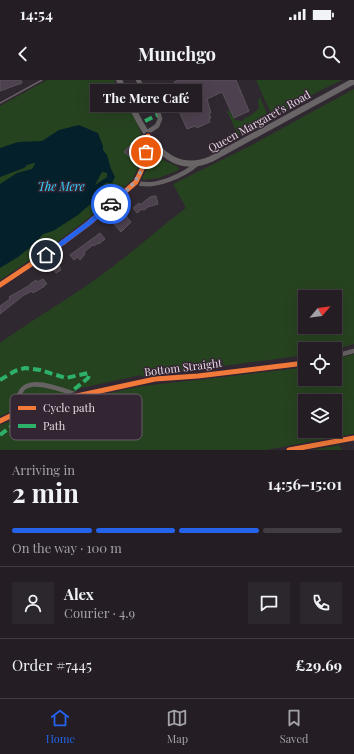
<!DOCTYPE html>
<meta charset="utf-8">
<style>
:root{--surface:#241e24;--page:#2c272c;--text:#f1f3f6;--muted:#a3a2a6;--line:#413c41;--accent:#2563eb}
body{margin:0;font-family:"Playfair Display",serif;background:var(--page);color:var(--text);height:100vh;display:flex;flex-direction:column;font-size:15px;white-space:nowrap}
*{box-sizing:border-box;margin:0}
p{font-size:13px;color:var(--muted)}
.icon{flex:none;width:22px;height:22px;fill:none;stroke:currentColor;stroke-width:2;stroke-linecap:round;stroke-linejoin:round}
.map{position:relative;height:370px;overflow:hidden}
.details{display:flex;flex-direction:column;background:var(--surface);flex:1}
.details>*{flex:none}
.needle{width:26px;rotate:62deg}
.buttons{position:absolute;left:298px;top:210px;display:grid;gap:8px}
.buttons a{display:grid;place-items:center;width:44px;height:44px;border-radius:0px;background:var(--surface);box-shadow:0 4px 16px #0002,0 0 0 1px var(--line);font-size:20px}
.pin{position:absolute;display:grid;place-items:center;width:34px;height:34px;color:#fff;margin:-17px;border:2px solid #fff;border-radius:50%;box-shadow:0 1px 4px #0007}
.courier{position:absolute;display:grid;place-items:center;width:40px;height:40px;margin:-20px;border:3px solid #2563eb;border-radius:50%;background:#fff;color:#222;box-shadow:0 1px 5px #0007}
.bubble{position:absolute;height:28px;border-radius:0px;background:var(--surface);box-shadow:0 4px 16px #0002,0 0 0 1px var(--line);font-size:13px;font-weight:700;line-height:28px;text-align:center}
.head em{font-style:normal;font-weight:700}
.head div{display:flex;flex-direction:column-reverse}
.head{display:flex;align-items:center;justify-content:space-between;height:68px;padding:0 12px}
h1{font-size:26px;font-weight:700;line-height:30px}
.bar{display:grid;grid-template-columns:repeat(4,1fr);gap:6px 4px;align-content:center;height:48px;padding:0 12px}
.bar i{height:5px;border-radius:3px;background:var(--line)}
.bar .on{background:var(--accent)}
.bar p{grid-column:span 4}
.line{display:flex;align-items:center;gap:10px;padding:0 12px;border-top:1px solid var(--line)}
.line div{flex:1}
.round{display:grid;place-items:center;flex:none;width:42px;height:42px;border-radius:0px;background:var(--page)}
.status{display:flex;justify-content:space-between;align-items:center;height:28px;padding:0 20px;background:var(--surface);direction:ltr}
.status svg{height:11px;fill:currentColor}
header{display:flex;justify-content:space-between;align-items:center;height:52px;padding:0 12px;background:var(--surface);font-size:18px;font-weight:700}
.dock{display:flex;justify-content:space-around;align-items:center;height:56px;border-top:1px solid var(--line);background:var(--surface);font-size:11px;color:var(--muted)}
.dock a{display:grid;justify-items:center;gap:2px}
.dock .on{color:var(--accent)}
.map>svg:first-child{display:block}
.green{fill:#26431f;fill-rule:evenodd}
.water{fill:#04212b;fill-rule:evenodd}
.building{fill:#4e414f;stroke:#585259}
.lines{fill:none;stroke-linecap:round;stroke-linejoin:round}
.minor{stroke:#666263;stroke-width:4.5}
.secondary{stroke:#696466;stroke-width:6}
.rail{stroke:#666065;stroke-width:1.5}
.quiet{stroke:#2db169;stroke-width:4;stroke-dasharray:8 4;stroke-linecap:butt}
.cycleway-casing{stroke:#342533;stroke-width:8}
.cycleway{stroke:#f17a3a;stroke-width:5}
.done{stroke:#a69da6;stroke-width:4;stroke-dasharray:0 7.2}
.route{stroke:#2563eb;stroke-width:5}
.labels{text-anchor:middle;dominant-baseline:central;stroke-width:3;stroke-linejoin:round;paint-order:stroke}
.street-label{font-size:11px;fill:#e6dce5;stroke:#342533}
.water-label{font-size:12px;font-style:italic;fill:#33d1fe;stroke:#342533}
.key{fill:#342533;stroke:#695c68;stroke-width:1}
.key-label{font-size:11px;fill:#e6dce5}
</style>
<div class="status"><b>14:54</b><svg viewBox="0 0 49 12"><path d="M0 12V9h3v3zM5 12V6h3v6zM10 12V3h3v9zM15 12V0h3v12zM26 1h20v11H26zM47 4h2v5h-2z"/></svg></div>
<header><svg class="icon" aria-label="back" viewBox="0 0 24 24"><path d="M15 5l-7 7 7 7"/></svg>Munchgo<svg class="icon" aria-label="search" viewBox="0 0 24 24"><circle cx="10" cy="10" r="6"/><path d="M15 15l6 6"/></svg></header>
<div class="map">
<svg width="354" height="370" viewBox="0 0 354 370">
<rect width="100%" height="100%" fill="#302830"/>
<!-- green -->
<path class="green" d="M47 0H114C123 17 142 45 143 64 144 74 142 87 137 96 132 104 124 110 118 116 83 150 40 176 0 203V26Z
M256 0H342L319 11 273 38Z
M354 9V264L335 269H305V275L142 297 141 295 81 308 80 309H78L71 315 21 325 15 330 0 338V263C35 238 72 217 107 191 134 171 159 148 186 128L173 104 250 66ZM305 217H335V247H305Z
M260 17 269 38 238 55 227 31H229L235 40 242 41 245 38 250 36 256 31 259 28 258 20Z
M149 69H150L163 80 178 87 179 90 159 98 140 100 144 92Z
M354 274V354L266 370H0V344C44 321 94 315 142 304L143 306 305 287V299H335V280ZM305 321H335V351H305Z
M339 365 342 370H309Z"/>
<!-- water -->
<path class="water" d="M79 45 98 53 103 66V70L107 75 111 89 115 97 112 103H106L102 106 94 121 78 135 53 151 43 154 33 165 18 177 0 188V104L17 93 32 89 35 84 34 83 27 85 24 88 0 97V68L18 62 42 61 59 50ZM102 92 107 93V97L95 105Z"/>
<!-- building -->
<path class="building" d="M0 0H21L22 3 0 11Z
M178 0H236L249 31 234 38 222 12 207 19 211 33 209 34 211 38 209 39 210 42 197 48 196 46 187 49 169 9 176 5 174 2Z
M129 66 135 72 130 77 124 72Z
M154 116H156L158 124 148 127 144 130 142 129 137 133 133 128 139 123 140 125 150 117Z
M125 135 131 142 121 152 114 144Z
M100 153 105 159 99 164 98 163 94 166 93 165 84 172 85 174 80 180 78 177 74 180 70 175Z
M59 185 61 190 56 193 53 189Z
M43 199 47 204 44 205 45 206 33 213 32 211 24 215 0 234V226L10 219 9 217 30 205V204L36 200 37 202Z"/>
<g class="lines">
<!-- minor -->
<path class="minor" d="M138 0 159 35 160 39 157 46 146 53
M136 102C152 110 185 95 198 83
M0 205 57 167 89 143 136 102 142 89 145 81 148 56
M335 276 354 271
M19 332C12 288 55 308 78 315
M0 341 29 327 40 324 155 299 198 296 305 283
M289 370 354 358"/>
<!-- secondary -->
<path class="secondary" d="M119 0C137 35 159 102 211 79L354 1"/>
<!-- rail -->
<path class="rail" d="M0 23 42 0"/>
<!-- quiet -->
<path class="quiet" d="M145 41 157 35
M0 300 15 291 25 288 40 290 66 298 88 293 89 295 88 298 71 312
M0 355 20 340"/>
<defs>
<path id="cycleway" d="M0 205 57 167 89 143 136 102 142 89 145 81 148 56
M0 341 29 327 40 324 155 299 198 296 305 283
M289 370 354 358"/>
</defs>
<!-- cycleway casing -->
<use href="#cycleway" class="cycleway-casing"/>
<!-- cycleway -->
<use href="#cycleway" class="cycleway"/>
</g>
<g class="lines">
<!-- done -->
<path class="done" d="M111 124C131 107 142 99 146 72"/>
<!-- route -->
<path class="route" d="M46 175 89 143 111 124"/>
</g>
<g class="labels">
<!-- street labels -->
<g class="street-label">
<text transform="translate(259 41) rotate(-29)">Queen Margaret's Road</text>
<text transform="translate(183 287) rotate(-7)">Bottom Straight</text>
</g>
<!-- water labels -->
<g class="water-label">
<text x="61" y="106">The Mere</text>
</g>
</g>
<!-- legend -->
<rect x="10" y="314" width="132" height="46" rx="6" class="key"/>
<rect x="18" y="326" width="18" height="4" fill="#f17a3a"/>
<rect x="18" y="344" width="18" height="4" fill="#2db169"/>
<g class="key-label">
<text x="43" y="332">Cycle path</text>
<text x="43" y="350">Path</text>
</g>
</svg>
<div class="buttons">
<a><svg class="needle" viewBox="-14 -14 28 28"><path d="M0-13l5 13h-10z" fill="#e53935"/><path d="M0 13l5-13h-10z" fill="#a3a2a6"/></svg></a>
<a><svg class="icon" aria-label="locate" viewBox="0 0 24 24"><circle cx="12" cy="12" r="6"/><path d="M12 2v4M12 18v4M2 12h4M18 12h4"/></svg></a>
<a><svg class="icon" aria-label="layers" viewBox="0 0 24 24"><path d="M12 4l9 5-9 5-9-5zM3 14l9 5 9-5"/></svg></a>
</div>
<div class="pin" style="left:146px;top:72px;background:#ea580c"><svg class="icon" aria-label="bag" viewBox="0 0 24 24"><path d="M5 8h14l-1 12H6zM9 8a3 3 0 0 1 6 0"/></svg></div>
<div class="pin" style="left:46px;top:175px;background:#1f2937"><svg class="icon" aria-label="home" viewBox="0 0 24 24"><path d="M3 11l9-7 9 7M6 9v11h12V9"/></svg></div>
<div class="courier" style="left:111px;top:124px"><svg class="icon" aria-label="car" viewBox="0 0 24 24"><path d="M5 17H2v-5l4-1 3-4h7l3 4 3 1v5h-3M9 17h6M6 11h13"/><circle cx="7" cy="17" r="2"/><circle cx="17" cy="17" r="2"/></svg></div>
<div class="bubble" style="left:90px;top:4px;width:112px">The Mere Café</div>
</div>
<section class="details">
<div class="head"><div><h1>2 min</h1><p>Arriving in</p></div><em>14:56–15:01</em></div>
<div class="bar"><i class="on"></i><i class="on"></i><i class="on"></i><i></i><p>On the way · 100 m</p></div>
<div class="line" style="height:72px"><a class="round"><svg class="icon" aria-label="person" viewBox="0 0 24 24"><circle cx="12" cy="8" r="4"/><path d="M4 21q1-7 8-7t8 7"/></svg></a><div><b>Alex</b><p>Courier · 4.9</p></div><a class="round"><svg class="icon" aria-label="chat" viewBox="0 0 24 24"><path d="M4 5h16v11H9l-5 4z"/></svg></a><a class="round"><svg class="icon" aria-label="phone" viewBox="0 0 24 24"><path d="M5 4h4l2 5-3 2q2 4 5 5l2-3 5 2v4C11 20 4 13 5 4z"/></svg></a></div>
<div class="line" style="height:52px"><div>Order #7445</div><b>£29.69</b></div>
</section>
<nav class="dock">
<a class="on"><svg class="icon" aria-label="home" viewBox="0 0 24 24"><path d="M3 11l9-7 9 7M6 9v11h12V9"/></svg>Home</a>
<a><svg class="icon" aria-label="map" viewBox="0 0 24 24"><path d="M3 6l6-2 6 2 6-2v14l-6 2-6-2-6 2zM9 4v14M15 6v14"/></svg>Map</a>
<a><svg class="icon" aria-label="saved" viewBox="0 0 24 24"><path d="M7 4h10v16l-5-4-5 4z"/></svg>Saved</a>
</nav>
